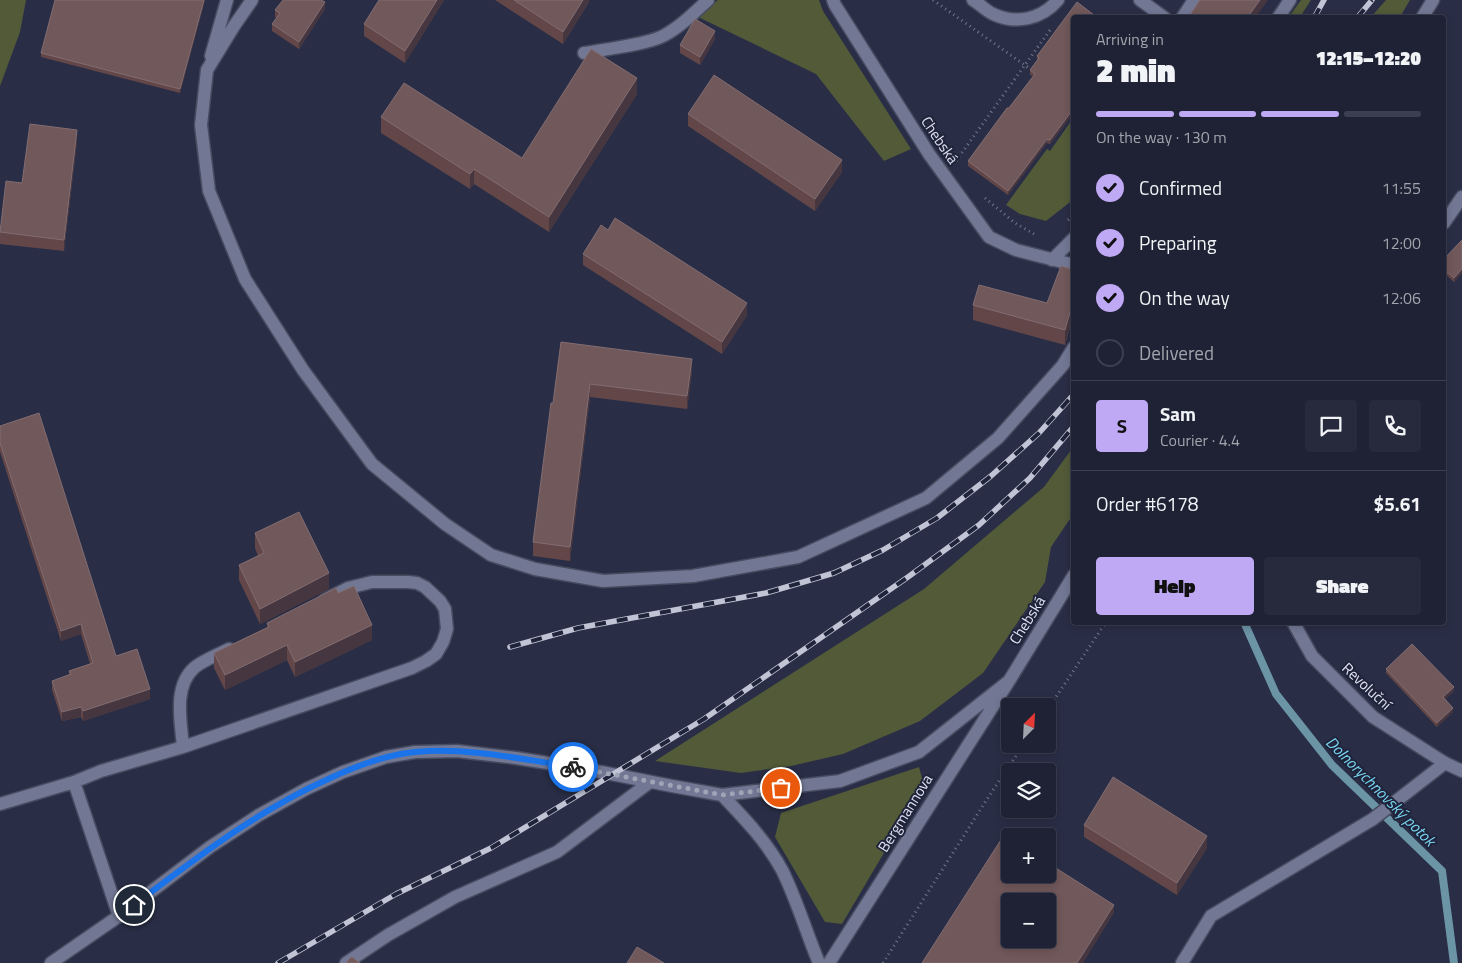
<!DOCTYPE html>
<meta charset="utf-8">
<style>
:root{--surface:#1f2234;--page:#272a3c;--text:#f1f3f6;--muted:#a1a4ac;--line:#3c3f4f;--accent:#bfa8f4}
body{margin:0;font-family:"Titillium Web",sans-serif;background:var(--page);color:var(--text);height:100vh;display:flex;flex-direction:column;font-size:19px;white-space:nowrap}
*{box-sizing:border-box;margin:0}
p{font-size:16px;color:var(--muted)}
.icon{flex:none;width:28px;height:28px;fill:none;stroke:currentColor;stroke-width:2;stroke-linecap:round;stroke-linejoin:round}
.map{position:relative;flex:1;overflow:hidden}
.panel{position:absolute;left:1071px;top:15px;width:375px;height:610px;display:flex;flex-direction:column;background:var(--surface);border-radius:5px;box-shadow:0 2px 8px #0003,0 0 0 1px var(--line)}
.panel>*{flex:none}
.needle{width:32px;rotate:24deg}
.buttons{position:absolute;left:1001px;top:698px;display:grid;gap:10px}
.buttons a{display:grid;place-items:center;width:55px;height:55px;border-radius:5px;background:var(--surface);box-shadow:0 2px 8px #0003,0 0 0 1px var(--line);font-size:25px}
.pin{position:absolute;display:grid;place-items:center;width:42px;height:42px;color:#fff;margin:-21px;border:2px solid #fff;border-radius:50%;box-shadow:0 1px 5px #0007}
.courier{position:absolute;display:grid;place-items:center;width:50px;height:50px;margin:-25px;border:4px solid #1a73e8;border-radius:50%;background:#fff;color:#222;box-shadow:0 1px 6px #0007}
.head em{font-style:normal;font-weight:800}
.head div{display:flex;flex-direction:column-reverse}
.head{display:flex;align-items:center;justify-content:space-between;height:85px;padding:0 25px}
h1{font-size:32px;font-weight:800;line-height:38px}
.bar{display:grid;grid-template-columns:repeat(4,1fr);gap:8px 5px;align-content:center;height:60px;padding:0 25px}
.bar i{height:6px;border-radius:4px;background:var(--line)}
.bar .active{background:var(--accent)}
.bar p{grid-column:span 4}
.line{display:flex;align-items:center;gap:12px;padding:0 25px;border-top:1px solid var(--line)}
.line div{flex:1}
.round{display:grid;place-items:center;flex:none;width:52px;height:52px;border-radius:5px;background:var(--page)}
ol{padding:0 25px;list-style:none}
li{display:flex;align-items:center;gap:15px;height:55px}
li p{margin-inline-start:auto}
li .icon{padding:5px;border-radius:50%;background:var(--accent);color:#111;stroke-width:4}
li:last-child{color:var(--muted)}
li i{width:28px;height:28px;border:2px solid var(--line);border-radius:50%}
.primary-button{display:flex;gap:10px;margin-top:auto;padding:10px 25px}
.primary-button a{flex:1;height:58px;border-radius:5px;background:var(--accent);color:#111;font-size:20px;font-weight:800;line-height:58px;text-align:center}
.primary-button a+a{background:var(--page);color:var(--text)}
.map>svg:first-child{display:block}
.green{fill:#525a38}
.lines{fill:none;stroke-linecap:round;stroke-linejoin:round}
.stream{stroke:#6b94a5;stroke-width:8}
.service-casing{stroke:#474b60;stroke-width:15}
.minor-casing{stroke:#474b60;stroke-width:15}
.tertiary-casing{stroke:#474b60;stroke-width:15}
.path{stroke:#72778b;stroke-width:3;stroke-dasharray:1 4;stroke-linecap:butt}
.service{stroke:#727894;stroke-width:12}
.minor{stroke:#727894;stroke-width:12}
.tertiary{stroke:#727894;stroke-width:12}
.rail-casing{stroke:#c0c4d5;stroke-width:5.5}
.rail{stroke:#1f243b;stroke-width:4;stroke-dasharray:11;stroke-linecap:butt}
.wall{fill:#634748}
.shaded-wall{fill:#46363f}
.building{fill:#71585a;stroke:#826d72;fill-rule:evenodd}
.done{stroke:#9fa4b6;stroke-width:5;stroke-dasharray:0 9}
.route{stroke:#1a73e8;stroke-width:6}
.labels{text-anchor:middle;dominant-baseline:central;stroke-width:4;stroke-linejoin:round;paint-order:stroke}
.street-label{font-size:15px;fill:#dfe3f3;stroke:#1f243b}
.water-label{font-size:16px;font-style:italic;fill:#79d4ef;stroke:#1f243b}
</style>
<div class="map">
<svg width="1462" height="963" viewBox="0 0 1462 963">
<rect width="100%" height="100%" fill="#292e46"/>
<!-- green -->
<path class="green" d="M0 0H26L20 32 0 86Z
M718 0H819L823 11 911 149 884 161 816 74 696 16Z
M1301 0H1311L1300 17H1289Z
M1386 0H1410L1400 17H1371Z
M1074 117V199L1046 221 1020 214 1006 205 1047 149 1050 151Z
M1074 446V513L1051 547 1045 582 983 673 920 721 843 754 791 766 741 773 655 761 924 589 1044 487Z
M919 767 924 785 842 924 825 922 775 837 781 813Z"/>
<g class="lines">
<!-- stream -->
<path class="stream" d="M1244 622 1276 694 1332 765 1442 871 1454 963"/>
<defs>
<path id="service" d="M252 0 234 26 207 70 201 125 209 191 245 279 303 370 372 464 445 524 491 555 535 569 603 581 693 576 798 557 926 498 998 438 1063 365 1074 347
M833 0 835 5 929 154 989 237 1016 250 1074 265
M973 0C980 4 986 11 993 14 1016 25 1042 19 1058 0
M1140 0 1165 18
M1182 18 1194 0
M1278 18 1290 0
M584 53C605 49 645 45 663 36 680 27 694 13 708 0
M211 56 227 0
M1444 223 1462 197
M1052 260 1074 238
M183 747C181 722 173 687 194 668 203 660 218 655 229 649
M74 782 119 916
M0 804 74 782 101 771 183 747 412 668 426 661 436 654 443 642 447 629 445 609 440 601 425 587 417 583 408 582H372L348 588 325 600
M346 963 388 935 455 897 557 852 650 782
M1182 963 1211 916 1373 819 1445 763"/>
<path id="minor" d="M1293 622 1312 656 1373 717 1445 763 1462 771"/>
<path id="tertiary" d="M1422 18 1433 0
M722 795C744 818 767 842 782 870 797 900 806 932 819 963
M51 963 119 916 210 847 259 815 306 789 343 772 386 757 415 752 457 751 516 758 586 769 672 786 722 795 840 781 919 752 1009 681
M829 963 1009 681 1074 575"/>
</defs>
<!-- service casing -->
<use href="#service" class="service-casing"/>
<!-- minor casing -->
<use href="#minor" class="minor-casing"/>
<!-- tertiary casing -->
<use href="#tertiary" class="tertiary-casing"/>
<!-- path -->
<path class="path" d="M933 0 1033 71
M956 161 1050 30
M985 198 1015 223 1034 234
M1068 220 1074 215
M1048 709 1106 622
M883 963 989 796 1024 744"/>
<!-- service -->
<use href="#service" class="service"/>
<!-- minor -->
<use href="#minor" class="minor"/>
<!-- tertiary -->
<use href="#tertiary" class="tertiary"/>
<defs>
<path id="rail" d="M1314 18 1324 0
M1357 18 1372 0
M510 647 578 628 766 593 834 573 883 550 937 518 991 476 1039 433 1074 394
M278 963 396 894 491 848 704 719 908 577 979 525 1030 478 1074 426"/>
</defs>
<!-- rail casing -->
<use href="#rail" class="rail-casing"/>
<!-- rail -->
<use href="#rail" class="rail"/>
</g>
<!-- wall -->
<path class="wall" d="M205 0 180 93 41 57V53Z
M379 0H444L405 63 364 36V24Z
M495 0H589V2L563 44Z
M325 9 299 49 272 31V24L277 18 275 17V10Z
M1074 18V112L1050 144 1047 143 1008 195 968 166V161L1033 76 1030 75V70L1037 61V56Z
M715 39 700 65 680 53V45Z
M637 94 549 232 474 184 470 189 381 133V117L522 158Z
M688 114 842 172 815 211 688 126Z
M77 142 64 251 0 244V231L22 183Z
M1462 240V273L1454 282 1444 273V259Z
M583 254 747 315 722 354 583 265Z
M1074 270V313L1065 345 973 320V305L1047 303Z
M561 342 692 372 687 409 590 397 570 561 533 556V542L553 403Z
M0 426 116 656 150 699 83 721 81 717 62 721 52 690V681L69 675V671L90 664 81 634 61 641 0 452Z
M255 533 329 589 260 624 239 580V565L258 556 255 548Z
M338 593 372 640 295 677 287 660 225 690 214 668V653L267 627V623Z
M1386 669 1454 691 1445 699 1453 712 1437 727 1386 673Z
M1084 825 1207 848 1177 895 1084 837Z"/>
<!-- shaded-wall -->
<path class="shaded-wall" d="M204 0H205L180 93V89Z
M437 0H444L405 63V51Z
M583 0H589V2L563 44V32Z
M1260 0H1268L1255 18H1247Z
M325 2V9L299 49V42Z
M715 31V39L700 65V57Z
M637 78V94L549 232V217Z
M1074 108V112L1050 144V140Z
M77 130V142L64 251V240Z
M1047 139V143L1008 195V191Z
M842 160V172L815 211V199Z
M474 169V184L470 189V174Z
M1462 269V273L1454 282V278Z
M1074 298V313L1065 345V330Z
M747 303V315L722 354V342Z
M692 359V372L687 409V396Z
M590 384V397L570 561V547Z
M329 573V589L260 624V609Z
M81 624V634L61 641V631Z
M372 625V640L295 677V662Z
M287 645V660L225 690V675Z
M1454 687V691L1443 701V697Z
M150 689V699L83 721V711Z
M81 707V717L62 721V712Z
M1453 708V712L1437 727V723Z
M1207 836V848L1177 895V883Z
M1114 905V913L1083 963H1077Z"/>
<!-- building -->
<path class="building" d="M55 0H204L180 89 41 53Z
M283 0H321L325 2 299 42 272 24 280 13 275 10Z
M379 0H437L405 51 364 24Z
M514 0H583L563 32Z
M1200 0H1260L1247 18H1188Z
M1077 2 1098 18H1074V108L1050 140 1047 139 1008 191 968 161 1007 108H1009L1035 74 1030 70 1039 58 1037 56Z
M695 19 715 31 700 57 680 45Z
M591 49 637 78 549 217 474 169 470 174 381 117 404 83 522 158Z
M714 75 842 160 815 199 688 114Z
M30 124 77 130 64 240 0 232 6 181 22 183Z
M615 218 747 303 722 342 583 254 601 225 608 230Z
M1462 240V269L1454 278 1444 269V259Z
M1061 266 1074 270V298L1065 330 973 305 979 285 1047 303Z
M561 342 692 359 687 396 590 384 570 547 533 542 551 403H553Z
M39 413 116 656 137 649 150 689 83 711 81 707 62 712 52 681 71 674 69 671 93 663 81 624 61 631 0 443V426Z
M299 512 329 573 260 609 239 565 264 553 255 533Z
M354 586 372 625 295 662 287 645 225 675 214 653 269 627 267 623 336 588 338 593Z
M1412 644 1454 687 1443 697 1453 708 1437 723 1386 669Z
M1113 777 1207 836 1177 883 1084 825Z
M1004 835 1010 839V874H1048V863L1114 905 1077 963H922ZM1010 901H1048V939H1010Z
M637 947 664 963H627Z
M352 957 360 963H346L350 958Z"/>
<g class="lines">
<!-- done -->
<path class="done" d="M573 767 722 795 781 788"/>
<!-- route -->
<path class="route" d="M134 905C195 859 254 813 324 781 353 767 383 755 415 752 467 747 521 759 573 767"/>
</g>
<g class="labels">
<!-- street labels -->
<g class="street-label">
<text transform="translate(940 140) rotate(56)">Chebská</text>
<text transform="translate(1027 620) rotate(-58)">Chebská</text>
<text transform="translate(1367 686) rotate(43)">Revoluční</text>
<text transform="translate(905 813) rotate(-58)">Bergmannova</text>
</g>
<!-- water labels -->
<g class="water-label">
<text transform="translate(1381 791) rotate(45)">Dolnorychnovský potok</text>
</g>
</g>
</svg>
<div class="buttons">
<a><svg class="needle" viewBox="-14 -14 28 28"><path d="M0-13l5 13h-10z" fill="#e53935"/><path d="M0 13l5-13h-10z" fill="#a1a4ac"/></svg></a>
<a><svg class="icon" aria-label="layers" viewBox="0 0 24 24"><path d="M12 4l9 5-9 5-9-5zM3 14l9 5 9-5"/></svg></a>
<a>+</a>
<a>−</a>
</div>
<div class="pin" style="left:781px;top:788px;background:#ea580c"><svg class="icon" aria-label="bag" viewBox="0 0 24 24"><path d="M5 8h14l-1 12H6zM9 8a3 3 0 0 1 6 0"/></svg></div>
<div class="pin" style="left:134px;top:905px;background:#1f2937"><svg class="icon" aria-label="home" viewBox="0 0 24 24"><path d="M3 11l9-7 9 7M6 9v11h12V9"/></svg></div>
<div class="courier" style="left:573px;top:767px"><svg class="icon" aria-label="bike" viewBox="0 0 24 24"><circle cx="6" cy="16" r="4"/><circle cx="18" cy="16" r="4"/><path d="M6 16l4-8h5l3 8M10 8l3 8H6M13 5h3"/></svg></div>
<section class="panel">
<div class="head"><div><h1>2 min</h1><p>Arriving in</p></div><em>12:15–12:20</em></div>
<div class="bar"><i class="active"></i><i class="active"></i><i class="active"></i><i></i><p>On the way · 130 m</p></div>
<ol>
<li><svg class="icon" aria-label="check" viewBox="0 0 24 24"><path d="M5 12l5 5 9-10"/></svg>Confirmed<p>11:55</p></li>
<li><svg class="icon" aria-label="check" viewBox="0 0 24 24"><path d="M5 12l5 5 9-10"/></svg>Preparing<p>12:00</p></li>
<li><svg class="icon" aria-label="check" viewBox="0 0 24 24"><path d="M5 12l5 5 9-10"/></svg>On the way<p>12:06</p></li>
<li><i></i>Delivered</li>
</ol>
<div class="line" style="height:90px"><b class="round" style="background:var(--accent);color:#111">S</b><div><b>Sam</b><p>Courier · 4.4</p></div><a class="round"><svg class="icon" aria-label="chat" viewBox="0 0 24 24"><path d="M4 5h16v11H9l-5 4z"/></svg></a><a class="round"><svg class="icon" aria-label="phone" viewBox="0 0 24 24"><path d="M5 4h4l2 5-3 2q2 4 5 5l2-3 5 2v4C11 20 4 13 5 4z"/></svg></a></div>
<div class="line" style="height:65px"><div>Order #6178</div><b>$5.61</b></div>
<div class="primary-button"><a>Help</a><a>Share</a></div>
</section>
</div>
